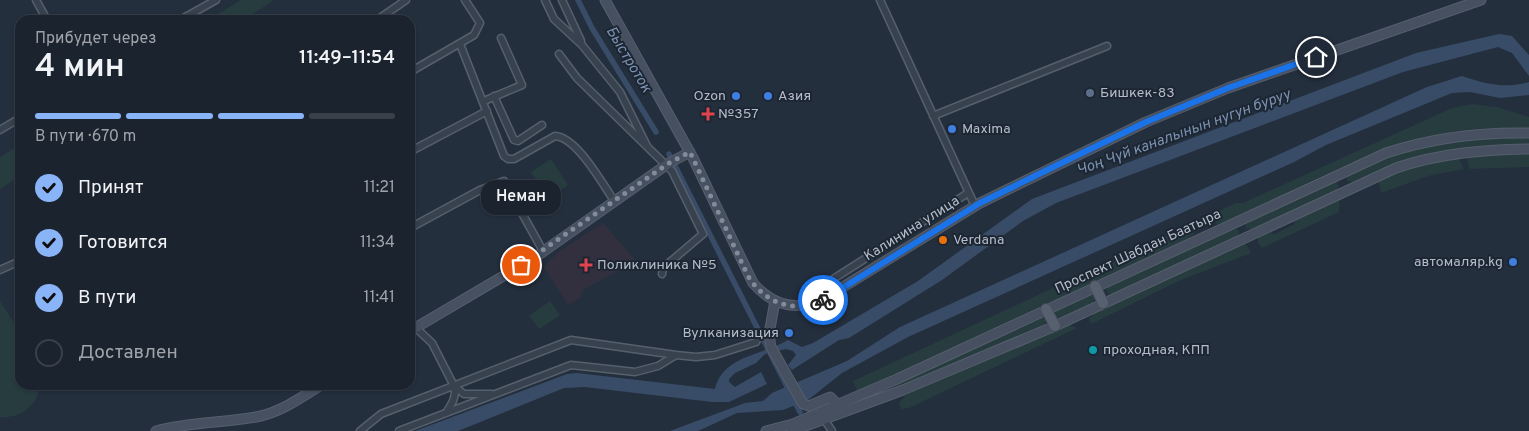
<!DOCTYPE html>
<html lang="ru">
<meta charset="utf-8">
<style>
:root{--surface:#1b232e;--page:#242b36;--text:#f1f3f6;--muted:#a0a4aa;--line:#39404a;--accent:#8ab4f8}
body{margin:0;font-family:Overpass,sans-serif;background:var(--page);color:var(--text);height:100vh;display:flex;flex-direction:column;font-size:19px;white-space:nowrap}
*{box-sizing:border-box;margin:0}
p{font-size:16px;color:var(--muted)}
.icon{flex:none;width:28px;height:28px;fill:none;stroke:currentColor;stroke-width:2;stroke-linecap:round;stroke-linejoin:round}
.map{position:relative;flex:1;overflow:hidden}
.drawer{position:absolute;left:15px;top:15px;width:400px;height:375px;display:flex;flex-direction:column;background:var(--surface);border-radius:15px;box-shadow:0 1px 4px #0004,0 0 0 1px var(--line)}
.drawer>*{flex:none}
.pin{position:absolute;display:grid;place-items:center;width:42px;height:42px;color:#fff;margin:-21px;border:2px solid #fff;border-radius:50%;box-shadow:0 1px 5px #0007}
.courier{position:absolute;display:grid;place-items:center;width:50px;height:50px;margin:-25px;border:4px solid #1a73e8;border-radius:50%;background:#fff;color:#222;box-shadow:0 1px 6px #0007}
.bubble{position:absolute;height:35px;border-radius:15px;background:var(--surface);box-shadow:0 1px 4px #0004,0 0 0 1px var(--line);font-size:16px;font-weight:600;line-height:35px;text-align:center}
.headline em{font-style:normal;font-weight:600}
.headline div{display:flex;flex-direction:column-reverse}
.headline{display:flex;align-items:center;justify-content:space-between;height:85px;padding:0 20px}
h1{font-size:32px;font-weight:600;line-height:38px}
.bar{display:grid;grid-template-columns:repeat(4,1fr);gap:8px 5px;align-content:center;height:60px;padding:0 20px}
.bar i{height:6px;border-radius:4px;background:var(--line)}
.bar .current{background:var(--accent)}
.bar p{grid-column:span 4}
ol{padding:0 20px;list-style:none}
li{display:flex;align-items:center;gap:15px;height:55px}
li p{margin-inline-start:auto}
li .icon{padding:5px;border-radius:50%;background:var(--accent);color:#111;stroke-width:4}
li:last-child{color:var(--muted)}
li i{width:28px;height:28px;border:2px solid var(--line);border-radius:50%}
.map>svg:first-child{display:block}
.medical{fill:#32303f}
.green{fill:#263c3f}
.water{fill:#394c67}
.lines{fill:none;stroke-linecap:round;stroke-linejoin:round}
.canal{stroke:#394c67;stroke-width:5.5}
.street-casing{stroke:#565f6c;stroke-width:9}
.secondary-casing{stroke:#565f6c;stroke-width:11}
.primary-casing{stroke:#414a57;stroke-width:12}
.street{stroke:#38414e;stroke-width:6}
.secondary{stroke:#465061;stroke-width:9}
.primary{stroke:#56606e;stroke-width:10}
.done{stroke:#828b98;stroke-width:5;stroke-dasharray:0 9}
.route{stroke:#1a73e8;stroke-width:6}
.service-dot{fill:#5c6f8a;stroke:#1d2633;stroke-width:2}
.shop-dot{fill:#3f7fe0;stroke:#1d2633;stroke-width:2}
.health-dot{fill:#e0444e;stroke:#1d2633;stroke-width:2}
.food-dot{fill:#e8710a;stroke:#1d2633;stroke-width:2}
.culture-dot{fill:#0f9aa8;stroke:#1d2633;stroke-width:2}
.labels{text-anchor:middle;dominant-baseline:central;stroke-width:4;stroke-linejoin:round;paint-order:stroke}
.poi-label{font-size:14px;fill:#b4bcc9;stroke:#1d2633;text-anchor:start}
.street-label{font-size:14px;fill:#b4bcc9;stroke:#1d2633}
.water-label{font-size:15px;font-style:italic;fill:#7c92b1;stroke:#1d2633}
</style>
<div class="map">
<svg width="1529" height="431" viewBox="0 0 1529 431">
<rect width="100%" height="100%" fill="#242f3e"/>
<!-- medical -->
<path class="medical" d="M603 223 636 261 583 290 580 298 568 305 544 267 557 253Z"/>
<!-- green -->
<path class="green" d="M241 0H274L244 20H222L218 14Z
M1472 104 1497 107 1529 117V128C1505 128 1480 127 1457 131 1376 144 1304 185 1232 220L1217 224 1215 221 1193 231 1194 234 1185 240 857 391 853 381 1236 203H1243L1452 108Z
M1474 137H1529V145C1458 147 1418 154 1352 182L1347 181V175C1393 154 1424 145 1474 137Z
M18 146 20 150V176L0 189V157Z
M1529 153V167L1470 169 1467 160 1476 155Z
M1458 157 1464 169 1428 176 1381 193 1378 180 1419 165Z
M551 159 568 185 549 198 531 172Z
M1335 180 1339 186 1337 190 1253 230 1246 228V224L1248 221Z
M1340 198 1339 212 1262 248 1258 243V235L1272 232 1273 235 1295 224 1294 221Z
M1234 227 1239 231V236L1113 294H1108L1106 290 1109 284Z
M1245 242 1251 253 1181 280 1091 324 1089 319 1096 311Z
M1090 293 1095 298 1093 303 1059 319 1053 313V310Z
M0 301 20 332V385H39C39 406 19 419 0 417Z
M550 301 560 315 539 329 529 316Z
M1040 316 1046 320 1044 327 931 375 850 404Z
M1068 324 1077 328 909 408 901 409 899 403 906 395Z"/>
<!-- water -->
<path class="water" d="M1499 34 1512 36 1529 55V76L1512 53 1498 47 1403 72 1056 203 1023 221 942 280 849 338 839 340 792 370 788 365 796 355 793 351 786 349 765 354 756 363 735 373 729 379V382L735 387 761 372 767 384 729 402H712L585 387 564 388 458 431H415L567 374 577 373 715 389C722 356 763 355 788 340L802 347 813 343 918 281 1032 199 1416 53Z
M1462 76C1486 84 1504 89 1529 82V95L1500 98 1470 92 1452 93 1326 145 1294 162 908 337 842 373 808 400 783 410 737 413 698 431H670L745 403 763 401 772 393 847 361 900 327 1427 87Z"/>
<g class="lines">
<!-- canal -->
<path class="canal" d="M578 0 592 28 656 132
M669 154 800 412"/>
<defs>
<path id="street" d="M36 0 47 20
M545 0 554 19 582 45 620 92 647 146
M562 0 581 41
M880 0 975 206
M180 20 216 0
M377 20 406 0
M460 44 504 156 508 159H514L555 136C577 137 603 185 615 202
M559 54 577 78 672 171 703 234 663 268 662 274
M410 72 474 35 480 23 465 0
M494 96 514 140 518 141 542 125
M484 101 522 85 501 38
M933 116 1107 46
M0 130 20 118
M415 149 487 111
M410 228 480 190 504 181 543 251
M0 270 20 261
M806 306 805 297 968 193
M416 328 432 343 454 386C457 396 452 404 446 413
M455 387 464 394H492
M824 419 832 431
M360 431 381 414 571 340 676 355
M399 431 571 365 635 372 658 366 676 355 696 357 715 355 756 342 758 338"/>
<path id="secondary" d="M605 0 693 158 753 283C773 306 798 312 825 298L980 203 1146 122 1228 88 1481 0
M775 301 769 334 771 347 803 404 809 406 830 397 838 405
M410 331 534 258 669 163 690 152
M156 431C189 422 223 423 256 417 279 413 301 398 321 385
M766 431 793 424 897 379 1386 153C1434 137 1479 132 1529 133
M792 431 903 390 1055 326 1396 168C1440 153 1483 150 1529 149"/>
<path id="primary" d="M1095 286 1103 303
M1046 309 1055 326"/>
</defs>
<!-- street casing -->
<use href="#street" class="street-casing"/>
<!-- secondary casing -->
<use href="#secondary" class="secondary-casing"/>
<!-- primary casing -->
<use href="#primary" class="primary-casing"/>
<!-- street -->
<use href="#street" class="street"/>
<!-- secondary -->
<use href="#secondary" class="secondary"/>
<!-- primary -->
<use href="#primary" class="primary"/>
</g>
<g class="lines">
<!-- done -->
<path class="done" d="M521 265 669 163 690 152 748 276C765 303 793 314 823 300"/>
<!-- route -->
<path class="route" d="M823 300 980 203 1045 171 1146 122 1228 88 1316 57"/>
</g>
<!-- markers -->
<circle class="service-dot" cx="1090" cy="93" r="5"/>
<g class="shop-dot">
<circle cx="736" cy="96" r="5"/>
<circle cx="768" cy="96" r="5"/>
<circle cx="952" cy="129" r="5"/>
<circle cx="1513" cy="262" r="5"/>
<circle cx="789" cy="333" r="5"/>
</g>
<g class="health-dot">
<path d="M705.5 106.5h5v5h5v5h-5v5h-5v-5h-5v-5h5z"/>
<path d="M583.5 257.5h5v5h5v5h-5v5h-5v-5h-5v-5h5z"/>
</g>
<circle class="food-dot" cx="943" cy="240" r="5"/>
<circle class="culture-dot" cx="1093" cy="350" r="5"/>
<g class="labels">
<!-- poi labels -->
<g class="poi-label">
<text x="1100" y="93">Бишкек-83</text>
<text x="726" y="96" text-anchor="end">Ozon</text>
<text x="778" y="96">Азия</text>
<text x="718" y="114">№357</text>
<text x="962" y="129">Maxima</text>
<text x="953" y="240">Verdana</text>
<text x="1503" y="262" text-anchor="end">автомаляр.kg</text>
<text x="597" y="265">Поликлиника №5</text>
<text x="779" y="333" text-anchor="end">Вулканизация</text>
<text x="1103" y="350">проходная, КПП</text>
</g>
<!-- street labels -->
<g class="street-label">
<text transform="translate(912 229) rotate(-32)">Калинина улица</text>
<text transform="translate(1138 252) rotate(-25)">Проспект Шабдан Баатыра</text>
</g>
<!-- water labels -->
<g class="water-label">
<text transform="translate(628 60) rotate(59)">Быстроток</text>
<text transform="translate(1184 133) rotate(-20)">Чоң Чүй каналынын нугун буруу</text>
</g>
</g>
</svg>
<div class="pin" style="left:521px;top:265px;background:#ea580c"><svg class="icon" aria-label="bag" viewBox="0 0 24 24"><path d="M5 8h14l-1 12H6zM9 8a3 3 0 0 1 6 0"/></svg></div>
<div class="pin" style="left:1316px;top:57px;background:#1f2937"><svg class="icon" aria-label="home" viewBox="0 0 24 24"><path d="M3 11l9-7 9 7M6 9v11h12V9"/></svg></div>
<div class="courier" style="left:823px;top:300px"><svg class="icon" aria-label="bike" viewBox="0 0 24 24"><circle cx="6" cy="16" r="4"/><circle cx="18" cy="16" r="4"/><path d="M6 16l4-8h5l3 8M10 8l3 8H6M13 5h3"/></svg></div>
<div class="bubble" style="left:481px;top:180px;width:80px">Неман</div>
<section class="drawer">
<div class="headline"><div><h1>4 мин</h1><p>Прибудет через</p></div><em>11:49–11:54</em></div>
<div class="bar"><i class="current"></i><i class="current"></i><i class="current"></i><i></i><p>В пути · 670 m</p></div>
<ol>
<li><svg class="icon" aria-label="check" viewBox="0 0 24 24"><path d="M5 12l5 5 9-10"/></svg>Принят<p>11:21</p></li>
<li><svg class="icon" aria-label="check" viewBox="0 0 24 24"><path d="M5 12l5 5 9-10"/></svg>Готовится<p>11:34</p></li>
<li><svg class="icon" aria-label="check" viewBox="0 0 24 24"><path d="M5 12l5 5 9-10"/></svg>В пути<p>11:41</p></li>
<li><i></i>Доставлен</li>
</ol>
</section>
</div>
